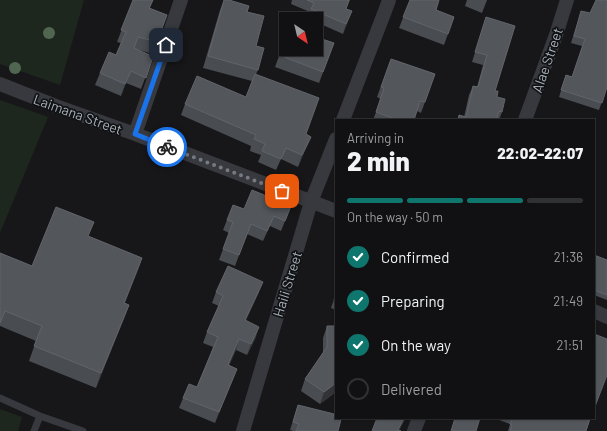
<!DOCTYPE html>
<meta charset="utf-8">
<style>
:root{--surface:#111113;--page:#1e1f21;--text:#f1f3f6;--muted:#9c9da0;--line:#303133;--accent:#0f766e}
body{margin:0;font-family:Barlow,sans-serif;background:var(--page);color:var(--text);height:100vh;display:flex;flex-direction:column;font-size:15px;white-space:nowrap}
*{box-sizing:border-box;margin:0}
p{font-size:13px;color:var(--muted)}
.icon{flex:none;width:22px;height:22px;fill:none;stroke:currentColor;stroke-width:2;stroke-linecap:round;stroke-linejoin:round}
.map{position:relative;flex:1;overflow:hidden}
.panel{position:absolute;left:335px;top:119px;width:260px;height:300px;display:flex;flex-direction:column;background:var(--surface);border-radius:0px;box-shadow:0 1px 3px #0004,0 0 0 1px var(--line)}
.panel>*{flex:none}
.needle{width:26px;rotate:145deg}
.tools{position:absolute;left:279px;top:12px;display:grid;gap:8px}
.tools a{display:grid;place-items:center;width:44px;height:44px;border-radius:0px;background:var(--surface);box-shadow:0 1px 3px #0004,0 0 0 1px var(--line);font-size:20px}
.pin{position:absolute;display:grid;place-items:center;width:34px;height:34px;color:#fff;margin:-17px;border-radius:8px;box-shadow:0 2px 6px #0006}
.courier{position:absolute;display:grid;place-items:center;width:40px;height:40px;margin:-20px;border:3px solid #1a73e8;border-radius:50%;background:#fff;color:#222;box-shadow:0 1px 5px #0007}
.headline em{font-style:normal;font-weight:800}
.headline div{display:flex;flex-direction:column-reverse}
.headline{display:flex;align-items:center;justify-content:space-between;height:68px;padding:0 12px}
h1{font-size:26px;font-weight:800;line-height:30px}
.bar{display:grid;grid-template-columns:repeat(4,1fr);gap:6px 4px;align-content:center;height:48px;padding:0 12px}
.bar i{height:5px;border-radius:3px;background:var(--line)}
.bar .current{background:var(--accent)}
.bar p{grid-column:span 4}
ol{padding:0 12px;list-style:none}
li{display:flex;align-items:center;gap:12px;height:44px}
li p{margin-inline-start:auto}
li .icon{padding:4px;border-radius:50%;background:var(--accent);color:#fff;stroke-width:4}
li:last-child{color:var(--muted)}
li i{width:22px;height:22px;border:2px solid var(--line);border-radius:50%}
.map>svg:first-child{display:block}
.green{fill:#1e271e}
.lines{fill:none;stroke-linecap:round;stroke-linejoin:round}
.service{stroke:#37393e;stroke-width:7}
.minor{stroke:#37393e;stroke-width:14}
.tree{fill:#516651}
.wall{fill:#494c51}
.shaded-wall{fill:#313336}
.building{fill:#53575c;stroke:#61656b}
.done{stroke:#757a82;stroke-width:4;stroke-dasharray:0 7.2}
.route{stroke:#1a73e8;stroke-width:5}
.labels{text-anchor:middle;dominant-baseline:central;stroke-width:3.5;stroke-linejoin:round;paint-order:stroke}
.street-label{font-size:14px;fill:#a8b0ba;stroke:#111214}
</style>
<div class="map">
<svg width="607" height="431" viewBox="0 0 607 431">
<rect width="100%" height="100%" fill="#171719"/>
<!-- green -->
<path class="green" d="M0 0H84L60 85 0 64Z
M0 100 48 117 0 233Z
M0 409 22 417 18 431H0Z"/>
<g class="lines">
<!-- service -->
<path class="service" d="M0 398 40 416 83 431
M34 431 40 416"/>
<!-- minor -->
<path class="minor" d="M0 84 56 106 135 134 336 211
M343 120 385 11 389 0
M525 120 556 35 567 0
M135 134 181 0
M594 311 607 317
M243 431 311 202 336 139
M414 431 419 418"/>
</g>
<!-- trees -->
<g class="tree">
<circle cx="49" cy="33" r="6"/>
<circle cx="15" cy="68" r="6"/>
</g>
<!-- wall -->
<path class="wall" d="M133 0H153L150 8 157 42 153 54 136 49 153 57 141 89 126 83 121 96 95 85 100 73 116 55 121 43 117 42Z
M224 0 247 12 256 46 258 70 256 74 306 135 311 137 306 148 298 167 281 159 276 170 258 162 261 155 250 151 251 146 181 115 185 104 246 97 252 81 203 68 220 10Z
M292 0H350L346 9 352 11 343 34 316 22V19H309L308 18 310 12 291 4Z
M410 0 454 17 444 45 399 28Z
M467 0H487L482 13 465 6Z
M581 11 590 13 607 87 599 110 559 97 566 75 572 77 582 46 571 43Z
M486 17 495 91 502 112 499 120H458L464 117 469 95 473 86 477 87 483 65 472 62Z
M286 37 334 43 319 83 275 67Z
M391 59 435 74 421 113 417 111 414 120H373L381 99 377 97Z
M291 206 281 231 270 226 263 241 247 234 235 266 219 260 229 233 223 230 227 220 244 209Z
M89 237 142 258 125 303 129 305 96 388 29 361 36 341 0 326V253L32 266Z
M594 255 607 260V300L594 295Z
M216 292H259L246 320 256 337 247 355 236 350 229 365 237 369 215 423 179 408 183 398 197 387 213 347 203 343 207 332 219 306 212 303Z
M336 293V310L331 308Z
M327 326 336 392 320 404 301 391 305 379 323 353V338Z
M298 405 333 417 338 431H293L290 430Z
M494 418H591L586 431H508L510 424Z"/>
<!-- shaded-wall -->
<path class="shaded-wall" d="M352 11 348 21 343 34 346 24Z
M131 71 126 83 121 96 125 84Z
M311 137 306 148 298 167 302 155Z
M142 258 137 273 119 317 124 303Z
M263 282 259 292 241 331 245 320Z
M129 305 124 319 96 388 101 373Z
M259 327 256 337 247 355 251 344Z
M239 339 236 350 225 376 228 365Z
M237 369 233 379 215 423 219 412Z
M336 383V392L320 404 324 392Z
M404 418H406L399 431H398Z"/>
<!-- building -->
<path class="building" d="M133 0H153L149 8 167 15 157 42 138 37 134 48 152 56 153 57 146 78 131 71 125 84 100 73 109 52 116 55 126 32 121 30Z
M224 0H229L249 6 247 12 264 16 256 46 264 48 258 70 208 56Z
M307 0H349L346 9 352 11 346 24 311 9 314 3Z
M410 0H439L436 10 454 17 448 34 403 17Z
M596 0H607V87L602 103 561 90 566 75 572 77 585 39 574 36 581 11 590 13Z
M486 17 515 26 495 91H498L497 97 505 99 502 112 499 111 496 120H458L459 115 466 117 473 86 478 87 487 55 475 52Z
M286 37V49H316V37L334 43 323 72 279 55Z
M391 59 435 74 425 102 420 101 414 120H391L392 118 376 112 384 88 381 87Z
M255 74 319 98 306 134 311 137 302 155 286 148 281 159 262 151 265 144 254 139 256 135 185 104 197 76 246 97Z
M252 190 291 206 285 221 274 216 267 231 251 224 239 255 223 249 233 222 227 220 233 205 244 209Z
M56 207 94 222 88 236 142 258 124 303 129 305 101 373 34 346 42 326 5 311 0 323V253L32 266Z
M594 255 607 260V295L594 290Z
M228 266 263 282 245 320 259 327 251 344 239 339 228 365 237 369 219 412 183 398 189 384 197 387 218 337 207 332 223 296 216 292Z
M336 294V301L334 300Z
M327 326H336V383L324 392 305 379 327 347Z
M594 334 607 339V375L594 409Z
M298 405 334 414 333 417 341 419 338 431H296L299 424 293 422Z
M377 418H404L398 430 401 431H372Z
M455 418H480L476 431H451Z
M513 418H590L586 431H510L512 425 510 424Z"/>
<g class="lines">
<!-- done -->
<path class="done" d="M167 147 282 191"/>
<!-- route -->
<path class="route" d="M166 45 135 134 167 147"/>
</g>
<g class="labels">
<!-- street labels -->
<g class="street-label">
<text transform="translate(547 60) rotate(-71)">Alae Street</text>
<text transform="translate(78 114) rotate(20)">Laimana Street</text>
<text transform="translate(287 284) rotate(-73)">Haili Street</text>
</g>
</g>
</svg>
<div class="tools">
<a><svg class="needle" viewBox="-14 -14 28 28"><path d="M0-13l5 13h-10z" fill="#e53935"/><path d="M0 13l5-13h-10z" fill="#9c9da0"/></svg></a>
</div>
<div class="pin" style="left:282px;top:191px;background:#ea580c"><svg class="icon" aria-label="bag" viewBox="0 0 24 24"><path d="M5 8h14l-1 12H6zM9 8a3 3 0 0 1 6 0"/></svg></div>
<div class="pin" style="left:166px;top:45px;background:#1f2937"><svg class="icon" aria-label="home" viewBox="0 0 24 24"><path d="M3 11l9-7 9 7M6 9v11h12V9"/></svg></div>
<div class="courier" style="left:167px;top:147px"><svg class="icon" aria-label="bike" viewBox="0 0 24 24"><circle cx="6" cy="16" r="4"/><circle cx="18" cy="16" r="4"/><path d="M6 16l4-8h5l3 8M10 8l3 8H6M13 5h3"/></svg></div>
<section class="panel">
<div class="headline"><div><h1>2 min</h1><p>Arriving in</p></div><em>22:02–22:07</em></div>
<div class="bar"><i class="current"></i><i class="current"></i><i class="current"></i><i></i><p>On the way · 50 m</p></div>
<ol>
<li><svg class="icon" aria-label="check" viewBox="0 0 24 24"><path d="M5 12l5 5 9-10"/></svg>Confirmed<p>21:36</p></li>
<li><svg class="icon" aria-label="check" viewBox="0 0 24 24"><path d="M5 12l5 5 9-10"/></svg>Preparing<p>21:49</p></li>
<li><svg class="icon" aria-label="check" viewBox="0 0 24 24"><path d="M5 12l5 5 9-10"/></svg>On the way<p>21:51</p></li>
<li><i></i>Delivered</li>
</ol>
</section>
</div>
